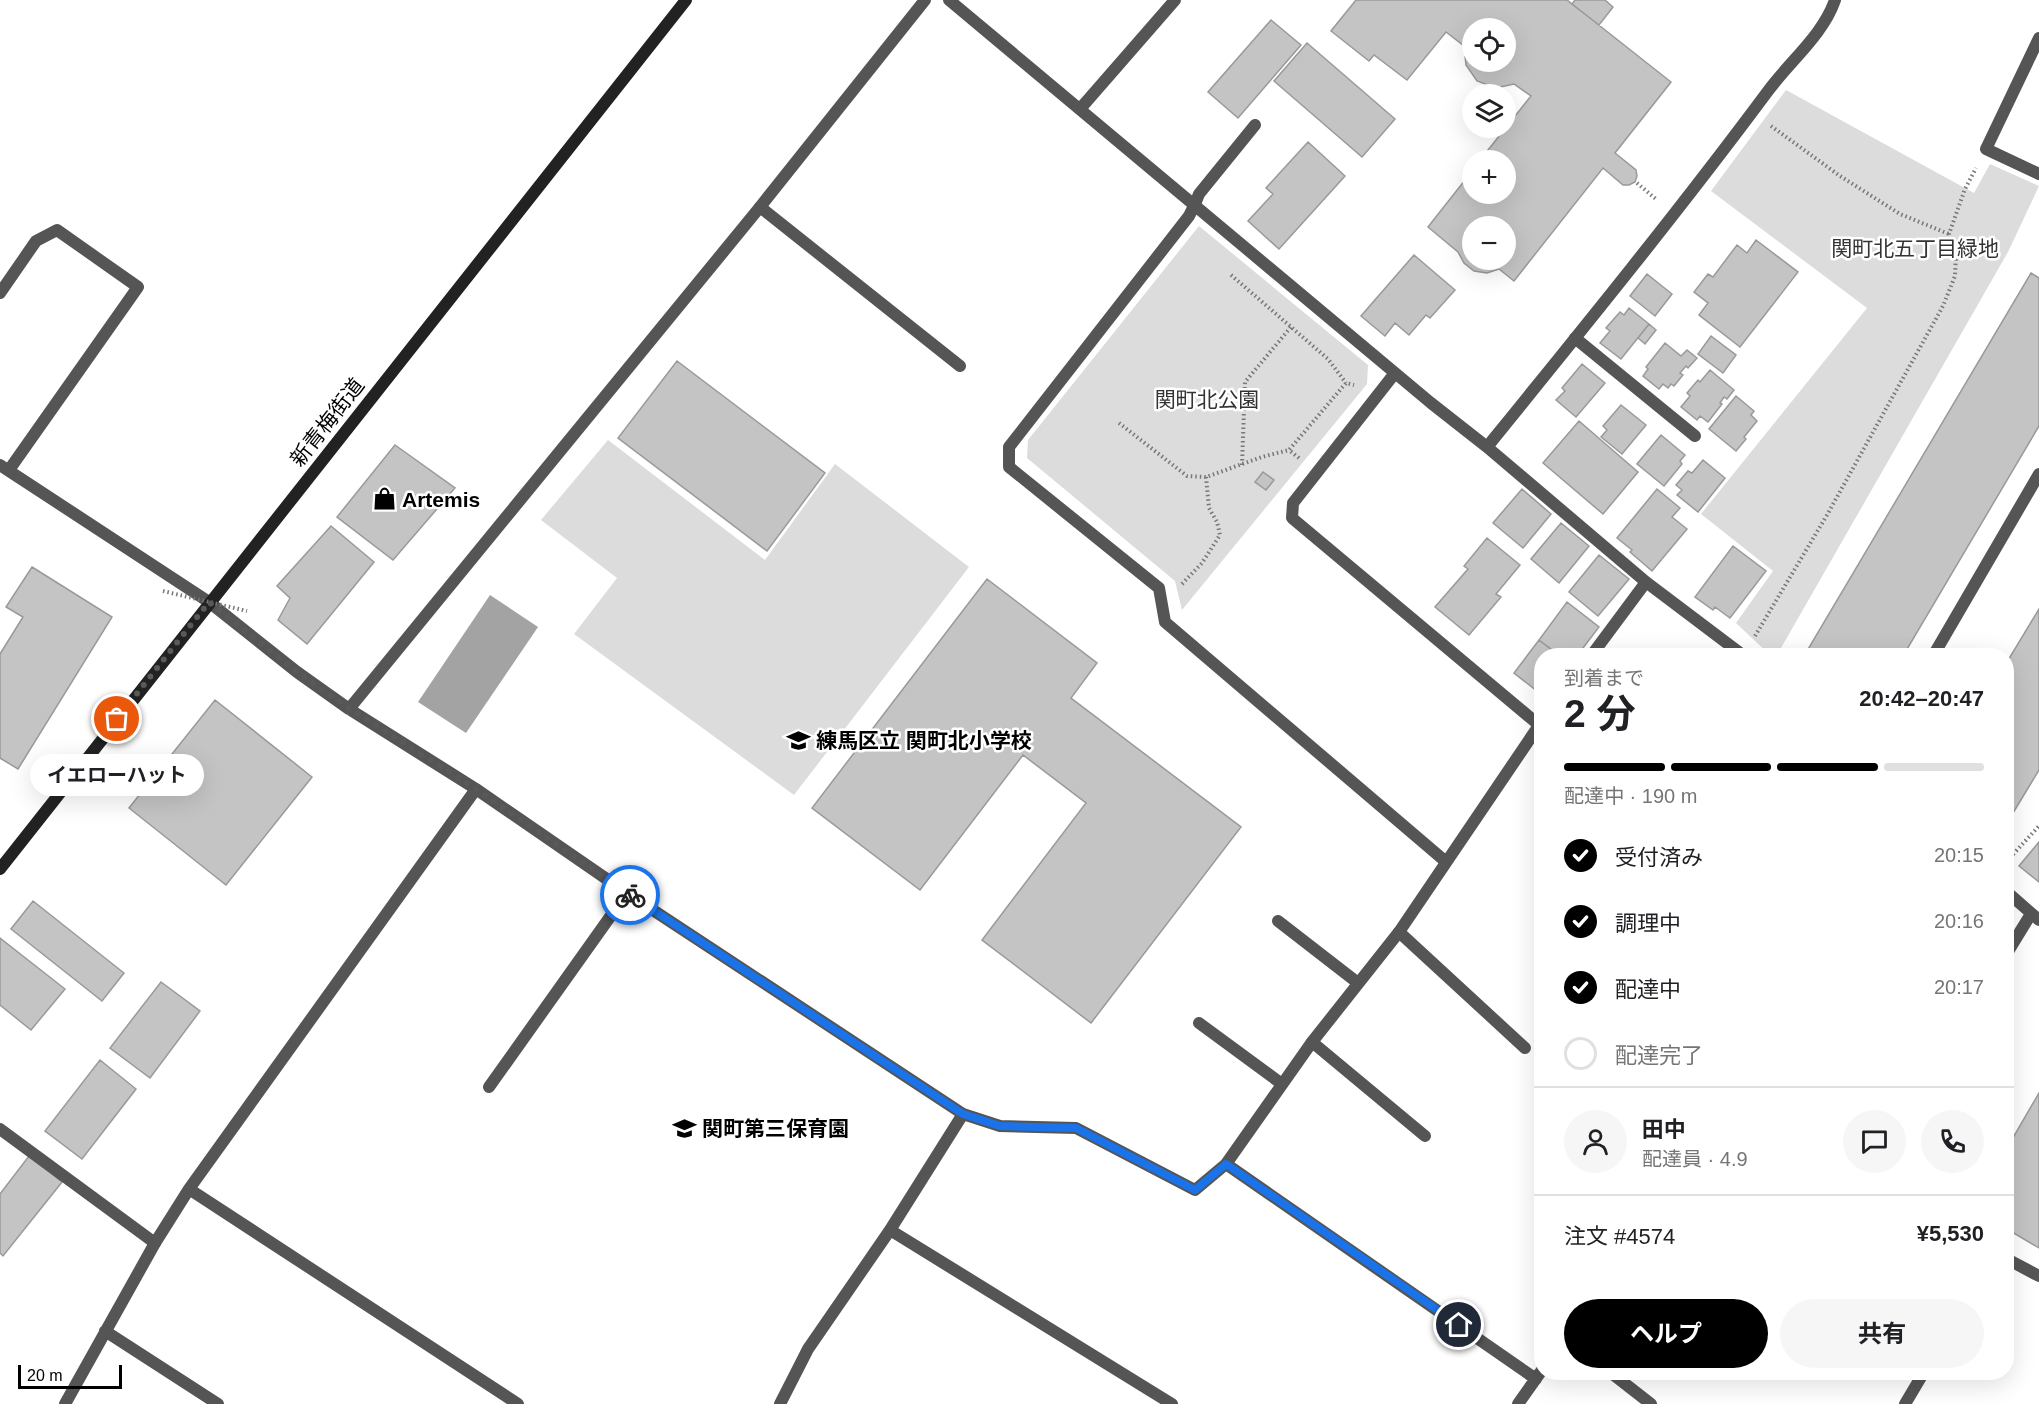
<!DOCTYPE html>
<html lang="ja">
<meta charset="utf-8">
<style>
:root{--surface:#fff;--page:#f6f6f6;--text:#202124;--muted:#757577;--line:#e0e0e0;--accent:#000}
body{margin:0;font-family:Arial,"Noto Sans JP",sans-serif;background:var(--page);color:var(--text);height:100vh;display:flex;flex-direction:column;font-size:22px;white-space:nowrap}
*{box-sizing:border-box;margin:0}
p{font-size:20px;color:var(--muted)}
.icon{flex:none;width:33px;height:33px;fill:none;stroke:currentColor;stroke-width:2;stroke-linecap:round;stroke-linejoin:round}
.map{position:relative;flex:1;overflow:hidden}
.sheet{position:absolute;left:1534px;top:648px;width:480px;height:732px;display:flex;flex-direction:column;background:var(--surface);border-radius:24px;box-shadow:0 6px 24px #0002}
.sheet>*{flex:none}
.fabs{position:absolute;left:1462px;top:18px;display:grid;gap:12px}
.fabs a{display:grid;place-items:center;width:54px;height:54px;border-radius:50%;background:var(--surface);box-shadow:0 6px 24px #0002;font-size:30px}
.scale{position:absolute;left:18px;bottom:15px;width:104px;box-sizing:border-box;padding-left:6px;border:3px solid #000;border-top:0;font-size:16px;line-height:21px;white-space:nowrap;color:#000;-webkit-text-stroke:4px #fff;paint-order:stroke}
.pin{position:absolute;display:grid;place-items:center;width:51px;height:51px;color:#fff;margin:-26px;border:3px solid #fff;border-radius:50%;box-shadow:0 2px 6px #0007}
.courier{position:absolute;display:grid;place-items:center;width:60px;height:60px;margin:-30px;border:4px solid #1a73e8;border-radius:50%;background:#fff;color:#222;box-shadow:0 2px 8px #0007}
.bubble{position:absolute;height:42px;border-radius:21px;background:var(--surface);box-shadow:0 6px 24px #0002;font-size:20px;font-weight:700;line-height:42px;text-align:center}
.overview em{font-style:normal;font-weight:700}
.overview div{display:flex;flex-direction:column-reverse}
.overview{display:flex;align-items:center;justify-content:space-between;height:102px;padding:0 30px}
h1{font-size:39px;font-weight:700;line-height:45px}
.bar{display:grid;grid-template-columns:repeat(4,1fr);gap:9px 6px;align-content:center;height:72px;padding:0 30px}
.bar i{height:8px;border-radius:4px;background:var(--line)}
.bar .selected{background:var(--accent)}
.bar p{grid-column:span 4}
.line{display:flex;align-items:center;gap:15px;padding:0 30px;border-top:2px solid var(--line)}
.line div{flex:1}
.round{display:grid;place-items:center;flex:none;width:63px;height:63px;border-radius:32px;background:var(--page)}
ol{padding:0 30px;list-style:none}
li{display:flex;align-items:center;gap:18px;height:66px}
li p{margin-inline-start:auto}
li .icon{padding:6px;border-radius:50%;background:var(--accent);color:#fff;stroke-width:4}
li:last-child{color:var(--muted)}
li i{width:33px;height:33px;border:3px solid var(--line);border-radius:50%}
.button{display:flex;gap:12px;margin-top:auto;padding:12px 30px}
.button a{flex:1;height:69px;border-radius:36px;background:var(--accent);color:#fff;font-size:24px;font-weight:700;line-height:69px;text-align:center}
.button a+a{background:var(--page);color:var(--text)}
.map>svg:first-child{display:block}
.green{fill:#dcdcdc}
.water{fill:#a3a3a3}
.building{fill:#c4c4c4;stroke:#999;stroke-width:1.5;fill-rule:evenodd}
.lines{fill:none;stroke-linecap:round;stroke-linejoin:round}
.path{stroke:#777;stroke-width:4;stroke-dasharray:1.5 3;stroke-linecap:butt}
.lane{stroke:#555;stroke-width:12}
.street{stroke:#555;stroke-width:12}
.secondary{stroke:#222;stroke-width:12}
.path-bridge{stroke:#777;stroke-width:4;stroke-dasharray:1.5 3;stroke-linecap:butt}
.done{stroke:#595959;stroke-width:6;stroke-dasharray:0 10.8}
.route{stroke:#1a73e8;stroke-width:8}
.labels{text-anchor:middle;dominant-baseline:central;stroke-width:5;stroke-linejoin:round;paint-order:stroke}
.park-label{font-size:21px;fill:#333;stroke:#fff}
.street-label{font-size:21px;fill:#000;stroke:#fff}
.poi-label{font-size:21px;font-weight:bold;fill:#000;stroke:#fff;text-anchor:start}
</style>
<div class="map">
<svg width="2039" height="1404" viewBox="0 0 2039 1404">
<rect width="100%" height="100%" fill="#fff"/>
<!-- green -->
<path class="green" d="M1786 90 1974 193 1990 164 2039 186 2008 252 1777 655 1771 656 1736 623 1773 571 1701 514 1867 308 1711 191Z
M1199 226 1368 365 1367 384 1182 610 1175 581 1027 458 1028 440Z
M608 440 765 560 835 464 969 567 794 795 574 634 617 578 541 520Z"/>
<!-- water -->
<path class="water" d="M490 595 538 627 466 733 418 702Z"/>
<!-- building -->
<path class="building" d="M1356 0H1567L1671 82 1615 153 1636 170 1637 176 1635 182 1629 185H1623L1603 168 1514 281 1499 269 1487 273 1474 271 1464 263 1458 252 1428 227 1473 170V194H1506V160H1480L1531 96 1514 84 1496 88 1477 81 1466 65 1464 46 1446 32 1407 80 1374 55 1369 61 1331 31ZM1473 28H1506V62H1473ZM1473 226H1506V260H1473Z
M1575 0H1605L1613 7 1599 25 1572 4Z
M1271 20 1301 45 1238 118 1208 92Z
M1307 43 1395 119 1362 157 1274 81Z
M1308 142 1345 176 1279 249 1248 221 1273 194 1266 188Z
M1756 240 1798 272 1740 347 1699 315 1708 303 1694 292 1708 274 1713 277 1737 245 1747 253Z
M1414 255 1455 290 1430 318 1426 315 1409 335 1395 323 1385 336 1361 316Z
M2031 273 2039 278V426L1903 656H1804Z
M1647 274 1672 294 1655 316 1630 296Z
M1629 308 1649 324 1621 359 1600 343 1610 331 1606 328 1620 312 1624 315Z
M1649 324 1656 330 1645 344 1638 338Z
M1711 336 1736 355 1723 373 1698 354Z
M1665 343 1681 356 1687 350 1697 358 1688 368 1686 366 1680 373 1683 375 1674 386 1671 384 1668 388 1663 384 1659 389 1643 376 1648 369 1646 367Z
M677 361 825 473 767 551 618 438Z
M1582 364 1605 383 1576 417 1556 400 1565 391 1562 388Z
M1710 370 1734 390 1727 399 1724 397 1720 403 1722 404 1708 422 1700 416 1697 420 1681 407 1690 396 1687 393 1698 380 1700 382Z
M1736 396 1754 411 1751 415 1757 421 1744 437 1746 439 1736 451 1709 429Z
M1621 405 1646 425 1622 454 1601 437 1607 430 1603 426Z
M1579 421 1638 472 1603 514 1543 463Z
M1661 435 1685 455 1680 461 1682 464 1664 486 1637 464Z
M395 445 455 488 393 560 337 517Z
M1703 460 1725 478 1698 512 1677 495 1682 490 1676 485 1688 471 1692 473Z
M1263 472 1274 480 1266 490 1255 482Z
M1522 489 1551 514 1523 548 1493 523Z
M1657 489 1680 508 1672 517 1687 529 1652 571 1630 552 1632 550 1617 538Z
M1561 523 1589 546 1559 583 1531 559Z
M331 526 374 562 307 644 278 620 290 598 277 586Z
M1487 538 1520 565 1496 594 1501 597 1469 635 1435 607 1468 569 1464 566Z
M1733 546 1766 571 1730 618 1715 607 1713 610 1695 597Z
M1599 555 1629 579 1598 616 1569 592Z
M32 567 112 617 18 769 0 758V654L23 617 6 607Z
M987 579 1097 663 1071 698 1241 827 1091 1023 982 940 1086 803 1023 755 920 890 812 808Z
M1567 602 1599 627 1577 656H1560L1539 640Z
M2039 609V770L2007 823V662Z
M1539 640 1560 656H1542V695L1514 673Z
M215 700 312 777 226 885 129 808Z
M2039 842V882L2019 866Z
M33 901 124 973 102 1001 11 929Z
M0 938 65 989 31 1030 0 1005Z
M161 982 200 1011 150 1078 110 1048Z
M100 1060 136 1089 82 1159 45 1131Z
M2039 1093V1248L2007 1229V1148Z
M29 1156 62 1182 3 1256 0 1253V1194Z"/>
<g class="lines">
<!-- path -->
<path class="path" d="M1771 126 1840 176 1900 214 1949 234
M1637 183 1657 200
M1231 275 1328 359 1346 383
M1119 423 1187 476 1206 477 1262 457 1289 450
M1299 458 1289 450 1346 383 1354 385
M1242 465 1245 382 1291 327
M1182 584 1202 563 1220 535 1217 522 1209 508 1206 477
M1755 636 1827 515 1943 306 1955 276 1956 254 1949 234 1965 189 1976 168
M2007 861 2039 826"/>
<!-- lane -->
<path class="lane" d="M1080 109 1175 0
M1195 204 1199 194 1255 125
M760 207 960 366
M1575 338 1695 436
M1278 921 1358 983
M1399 932 1525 1048
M1199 1023 1282 1084
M1312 1042 1425 1136
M489 1087 627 893
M0 1129 155 1243"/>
<!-- street -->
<path class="street" d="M949 0 1431 403 1487 447 1646 582 1744 656
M2039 38 1986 149 2039 174
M1195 204 1189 216 1009 447V467L1159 588 1165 622 1445 861
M0 293 36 241 57 230 138 287 9 470
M1395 373 1293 503 1292 518 1539 725
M1487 447C1582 330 1678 212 1768 91 1790 61 1823 35 1835 0
M0 465 209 602 297 672 349 709 476 789 627 893 963 1114 1000 1126 1076 1128 1195 1190 1226 1164 1312 1042 1399 932 1542 721
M1591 656 1646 582
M1933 656 2039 474
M349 709 760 207 925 0
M2007 892 2039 920
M2007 953 2031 914
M1226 1164 1536 1379
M189 1189 518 1404
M890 1230 1172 1404
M2007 1259 2039 1276
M105 1331 218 1404
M1610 1372 1651 1404
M65 1404 155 1243 189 1189 476 789
M780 1404 808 1349 890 1230 963 1114
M1518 1404 1542 1370
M1905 1404 1924 1372"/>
<!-- secondary -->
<path class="secondary" d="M0 869 686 0"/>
<!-- path-bridge -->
<path class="path-bridge" d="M163 591 247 611"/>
</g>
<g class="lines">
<!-- done -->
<path class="done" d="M117 719 209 602 297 672 349 708 476 789 630 895"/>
<!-- route -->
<path class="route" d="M630 895 963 1114 1000 1126 1076 1128 1195 1190 1226 1164 1459 1325"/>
</g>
<!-- icons -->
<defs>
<symbol id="shop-bare" viewBox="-9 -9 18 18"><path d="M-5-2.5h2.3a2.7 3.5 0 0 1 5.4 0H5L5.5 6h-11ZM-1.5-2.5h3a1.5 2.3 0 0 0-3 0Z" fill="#000" stroke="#fff" stroke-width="2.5" paint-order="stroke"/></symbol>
<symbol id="school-bare" viewBox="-9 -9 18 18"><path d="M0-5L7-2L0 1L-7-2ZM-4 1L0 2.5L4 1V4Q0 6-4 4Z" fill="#000" stroke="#fff" stroke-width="2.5" paint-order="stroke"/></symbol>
</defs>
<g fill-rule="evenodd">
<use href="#shop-bare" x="368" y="482" width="33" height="33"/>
<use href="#school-bare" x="782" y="724" width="33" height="33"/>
<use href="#school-bare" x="668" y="1112" width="33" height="33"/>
</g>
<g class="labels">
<!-- park labels -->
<g class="park-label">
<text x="1915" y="248">関町北五丁目緑地</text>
<text x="1207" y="399">関町北公園</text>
</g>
<!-- street labels -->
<g class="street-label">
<text transform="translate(327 422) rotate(-52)">新青梅街道</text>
</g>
<!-- poi labels -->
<g class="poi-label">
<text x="402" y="499">Artemis</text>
<text x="816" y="740">練馬区立 関町北小学校</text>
<text x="702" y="1128">関町第三保育園</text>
</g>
</g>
</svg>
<div class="fabs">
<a><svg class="icon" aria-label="locate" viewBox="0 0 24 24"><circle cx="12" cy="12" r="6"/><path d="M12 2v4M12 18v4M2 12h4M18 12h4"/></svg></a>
<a><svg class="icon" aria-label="layers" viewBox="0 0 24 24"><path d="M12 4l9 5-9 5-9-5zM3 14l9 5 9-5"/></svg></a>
<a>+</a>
<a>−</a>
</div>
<div class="scale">20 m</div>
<div class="pin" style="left:117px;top:719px;background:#ea580c"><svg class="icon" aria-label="bag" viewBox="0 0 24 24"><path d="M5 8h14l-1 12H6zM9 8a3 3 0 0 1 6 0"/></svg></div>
<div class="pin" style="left:1459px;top:1325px;background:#1f2937"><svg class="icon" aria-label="home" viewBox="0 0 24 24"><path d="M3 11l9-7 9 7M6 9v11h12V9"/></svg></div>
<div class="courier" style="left:630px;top:895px"><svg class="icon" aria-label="bike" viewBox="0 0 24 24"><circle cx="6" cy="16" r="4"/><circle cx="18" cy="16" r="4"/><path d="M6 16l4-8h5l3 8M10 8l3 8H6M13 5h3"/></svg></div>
<div class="bubble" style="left:30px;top:754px;width:174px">イエローハット</div>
<section class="sheet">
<div class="overview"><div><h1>2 分</h1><p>到着まで</p></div><em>20:42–20:47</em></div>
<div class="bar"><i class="selected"></i><i class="selected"></i><i class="selected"></i><i></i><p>配達中 · 190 m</p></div>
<ol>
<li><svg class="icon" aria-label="check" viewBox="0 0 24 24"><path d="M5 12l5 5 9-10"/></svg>受付済み<p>20:15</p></li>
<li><svg class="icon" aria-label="check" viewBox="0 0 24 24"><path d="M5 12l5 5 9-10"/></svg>調理中<p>20:16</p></li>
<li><svg class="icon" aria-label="check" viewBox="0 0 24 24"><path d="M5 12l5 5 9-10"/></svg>配達中<p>20:17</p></li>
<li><i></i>配達完了</li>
</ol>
<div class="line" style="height:108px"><a class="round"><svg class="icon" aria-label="person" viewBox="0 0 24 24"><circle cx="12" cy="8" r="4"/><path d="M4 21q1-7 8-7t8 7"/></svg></a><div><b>田中</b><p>配達員 · 4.9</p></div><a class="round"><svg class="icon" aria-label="chat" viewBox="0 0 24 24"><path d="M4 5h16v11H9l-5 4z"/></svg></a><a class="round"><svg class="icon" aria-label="phone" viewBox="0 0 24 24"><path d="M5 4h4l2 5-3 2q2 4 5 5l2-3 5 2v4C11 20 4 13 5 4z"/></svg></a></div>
<div class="line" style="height:78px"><div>注文 #4574</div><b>¥5,530</b></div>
<div class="button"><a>ヘルプ</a><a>共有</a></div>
</section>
</div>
